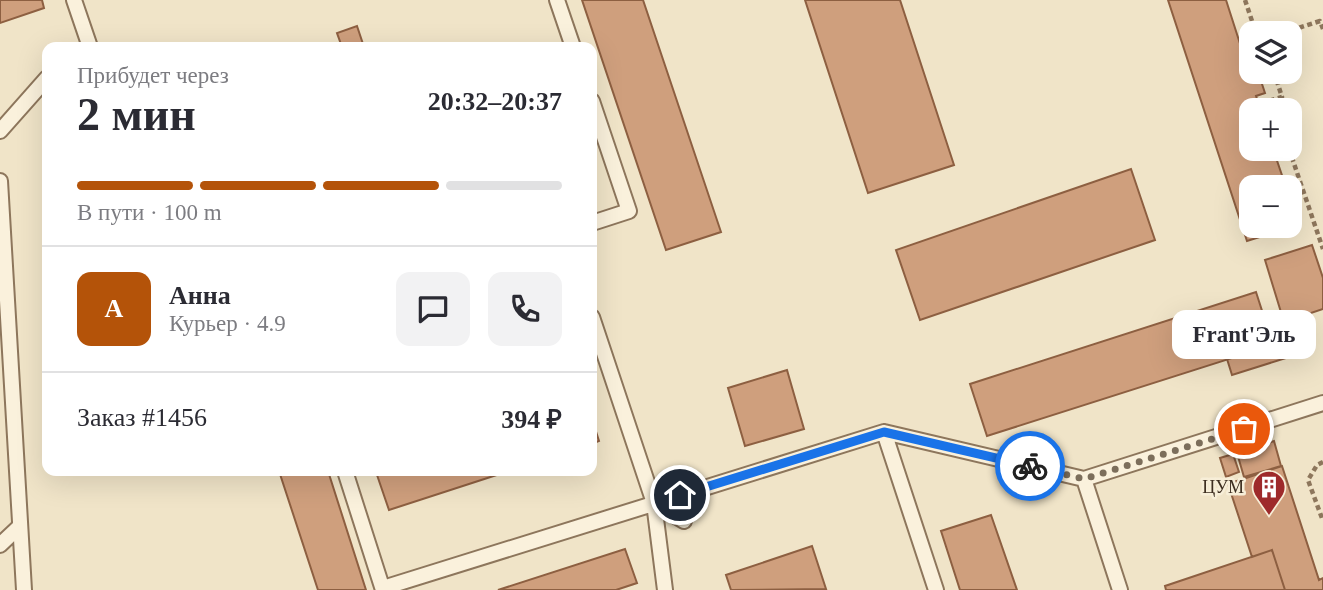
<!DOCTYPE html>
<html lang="ru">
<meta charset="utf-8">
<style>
:root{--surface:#fff;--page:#f2f2f3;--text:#2b2b33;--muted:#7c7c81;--line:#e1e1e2;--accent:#b45309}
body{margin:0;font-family:Georgia,serif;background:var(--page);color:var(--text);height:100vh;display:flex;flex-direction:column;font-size:26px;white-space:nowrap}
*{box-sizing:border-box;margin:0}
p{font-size:23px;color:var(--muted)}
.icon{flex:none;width:38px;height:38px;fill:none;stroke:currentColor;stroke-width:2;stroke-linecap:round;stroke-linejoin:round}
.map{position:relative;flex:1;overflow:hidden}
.details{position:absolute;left:42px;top:42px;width:555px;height:434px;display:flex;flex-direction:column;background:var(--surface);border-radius:14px;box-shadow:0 7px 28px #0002}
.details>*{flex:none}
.buttons{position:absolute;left:1239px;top:21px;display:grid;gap:14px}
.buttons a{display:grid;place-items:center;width:63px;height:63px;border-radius:14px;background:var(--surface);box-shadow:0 7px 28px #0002;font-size:35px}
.pin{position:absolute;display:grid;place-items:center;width:60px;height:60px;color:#fff;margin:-30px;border:4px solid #fff;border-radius:50%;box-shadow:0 2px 7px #0007}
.courier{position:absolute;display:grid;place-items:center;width:70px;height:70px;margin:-35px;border:5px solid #1a73e8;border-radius:50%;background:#fff;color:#222;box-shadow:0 2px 9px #0007}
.bubble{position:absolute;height:49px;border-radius:14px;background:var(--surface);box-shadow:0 7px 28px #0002;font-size:23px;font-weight:700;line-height:49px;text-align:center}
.head em{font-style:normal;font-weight:700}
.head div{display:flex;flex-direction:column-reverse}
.head{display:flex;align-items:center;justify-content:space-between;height:119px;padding:0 35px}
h1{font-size:46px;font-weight:700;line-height:52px}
.bar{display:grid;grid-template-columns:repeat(4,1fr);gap:10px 7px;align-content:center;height:84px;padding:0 35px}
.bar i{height:9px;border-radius:5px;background:var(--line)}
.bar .active{background:var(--accent)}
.bar p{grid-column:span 4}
.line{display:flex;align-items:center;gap:18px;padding:0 35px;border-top:2px solid var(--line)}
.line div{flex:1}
.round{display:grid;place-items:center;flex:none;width:74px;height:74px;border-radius:14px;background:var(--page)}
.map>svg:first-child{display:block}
.building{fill:#cf9f7d;stroke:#8d5f41;stroke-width:2}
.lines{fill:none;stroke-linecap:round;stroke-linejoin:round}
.service-casing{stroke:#8d765c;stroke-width:18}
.path{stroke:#8d765c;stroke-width:4.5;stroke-dasharray:5 3.5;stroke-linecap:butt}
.service{stroke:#faf1dc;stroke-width:14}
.done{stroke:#7c6e5b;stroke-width:7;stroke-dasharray:0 12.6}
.route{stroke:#1a73e8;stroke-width:9}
.labels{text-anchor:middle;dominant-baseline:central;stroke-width:5;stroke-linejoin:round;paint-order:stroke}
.poi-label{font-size:18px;fill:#3d2e20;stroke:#f7eed8;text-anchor:end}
</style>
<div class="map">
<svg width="1323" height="590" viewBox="0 0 1323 590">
<rect width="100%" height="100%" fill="#f0e4c8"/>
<!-- building -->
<path class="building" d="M0 0H42L44 8 0 23Z
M582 0H643L721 232 666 250Z
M805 0H900L954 165 868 193Z
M1168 0H1226L1244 56 1251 54V72H1258L1265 93 1256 96 1261 110H1251V149H1273L1286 187H1251V226H1290V199L1298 225 1247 241Z
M357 26 364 47H342L337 33Z
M1131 169 1155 240 920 320 896 250Z
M1312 245 1323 278V309L1284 322 1265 260Z
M1256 292 1273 345 987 436 970 384Z
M1284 341 1289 357 1232 375 1227 359Z
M787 370 804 429 745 446 728 388Z
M592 419 599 441 592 444Z
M1274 441 1281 466 1244 477 1237 453Z
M1233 454 1239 472 1226 477 1220 458Z
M1282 466 1319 580 1323 578V590H1285L1272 550 1252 557 1228 484Z
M279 471H328L366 590H318Z
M389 471H509L389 510 377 475Z
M991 515 1017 590H960L941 531Z
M812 546 826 589 731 590 726 575Z
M625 549 637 583 616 590H498Z
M1272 550 1285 590H1166L1165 586Z"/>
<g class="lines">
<defs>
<path id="service" d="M74 0 90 47
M557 0 573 47
M592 101 629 211 592 223
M0 131 47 78
M0 181 24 590
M592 317 654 503 665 590
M884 432 936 590
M345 471 383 590
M1084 479 1120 590
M654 503 684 521
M0 545 20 526
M383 588 884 432 1084 479 1323 403"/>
</defs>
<!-- service casing -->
<use href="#service" class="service-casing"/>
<!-- path -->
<path class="path" d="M1245 0 1256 33
M1283 33 1320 21 1323 29
M1274 72 1282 97 1272 100 1276 110
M1289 149 1323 249
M1323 462 1317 465 1308 480 1323 521"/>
<!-- service -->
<use href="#service" class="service"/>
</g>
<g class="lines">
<!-- done -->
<path class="done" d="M1030 466 1084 479 1244 429"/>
<!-- route -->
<path class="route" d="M680 495 884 432 1030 466"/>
</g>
<!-- icons -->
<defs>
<symbol id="building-pin" viewBox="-11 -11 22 30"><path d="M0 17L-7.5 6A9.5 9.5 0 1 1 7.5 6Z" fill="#9e2a2b" stroke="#f7eed8"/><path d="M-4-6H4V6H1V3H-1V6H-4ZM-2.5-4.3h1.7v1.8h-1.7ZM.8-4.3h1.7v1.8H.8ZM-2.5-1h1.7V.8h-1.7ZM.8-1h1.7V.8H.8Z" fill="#fff"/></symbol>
</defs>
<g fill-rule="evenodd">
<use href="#building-pin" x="1250" y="468" width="38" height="52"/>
</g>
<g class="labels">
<!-- poi labels -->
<g class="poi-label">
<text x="1244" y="487">ЦУМ</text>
</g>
</g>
</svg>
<div class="buttons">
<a><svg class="icon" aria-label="layers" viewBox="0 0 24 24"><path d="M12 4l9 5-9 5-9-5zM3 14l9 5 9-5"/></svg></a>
<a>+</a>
<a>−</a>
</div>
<div class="pin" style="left:1244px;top:429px;background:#ea580c"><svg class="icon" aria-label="bag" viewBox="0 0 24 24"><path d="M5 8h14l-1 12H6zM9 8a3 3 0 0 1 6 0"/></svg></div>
<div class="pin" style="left:680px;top:495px;background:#1f2937"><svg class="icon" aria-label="home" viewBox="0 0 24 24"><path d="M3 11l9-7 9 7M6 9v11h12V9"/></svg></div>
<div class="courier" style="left:1030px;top:466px"><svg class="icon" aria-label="bike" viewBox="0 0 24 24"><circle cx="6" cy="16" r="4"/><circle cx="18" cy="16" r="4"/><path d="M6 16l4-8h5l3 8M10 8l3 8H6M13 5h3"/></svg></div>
<div class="bubble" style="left:1172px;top:310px;width:144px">Frant'Эль</div>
<section class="details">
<div class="head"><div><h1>2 мин</h1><p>Прибудет через</p></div><em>20:32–20:37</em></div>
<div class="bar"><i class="active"></i><i class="active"></i><i class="active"></i><i></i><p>В пути · 100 m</p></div>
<div class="line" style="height:126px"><b class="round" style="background:var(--accent);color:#fff">А</b><div><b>Анна</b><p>Курьер · 4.9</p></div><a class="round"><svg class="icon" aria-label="chat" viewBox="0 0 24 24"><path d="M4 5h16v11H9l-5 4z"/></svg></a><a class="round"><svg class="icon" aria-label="phone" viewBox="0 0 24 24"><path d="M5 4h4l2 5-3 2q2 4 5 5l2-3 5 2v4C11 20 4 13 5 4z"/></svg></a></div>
<div class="line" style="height:91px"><div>Заказ #1456</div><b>394 ₽</b></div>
</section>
</div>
